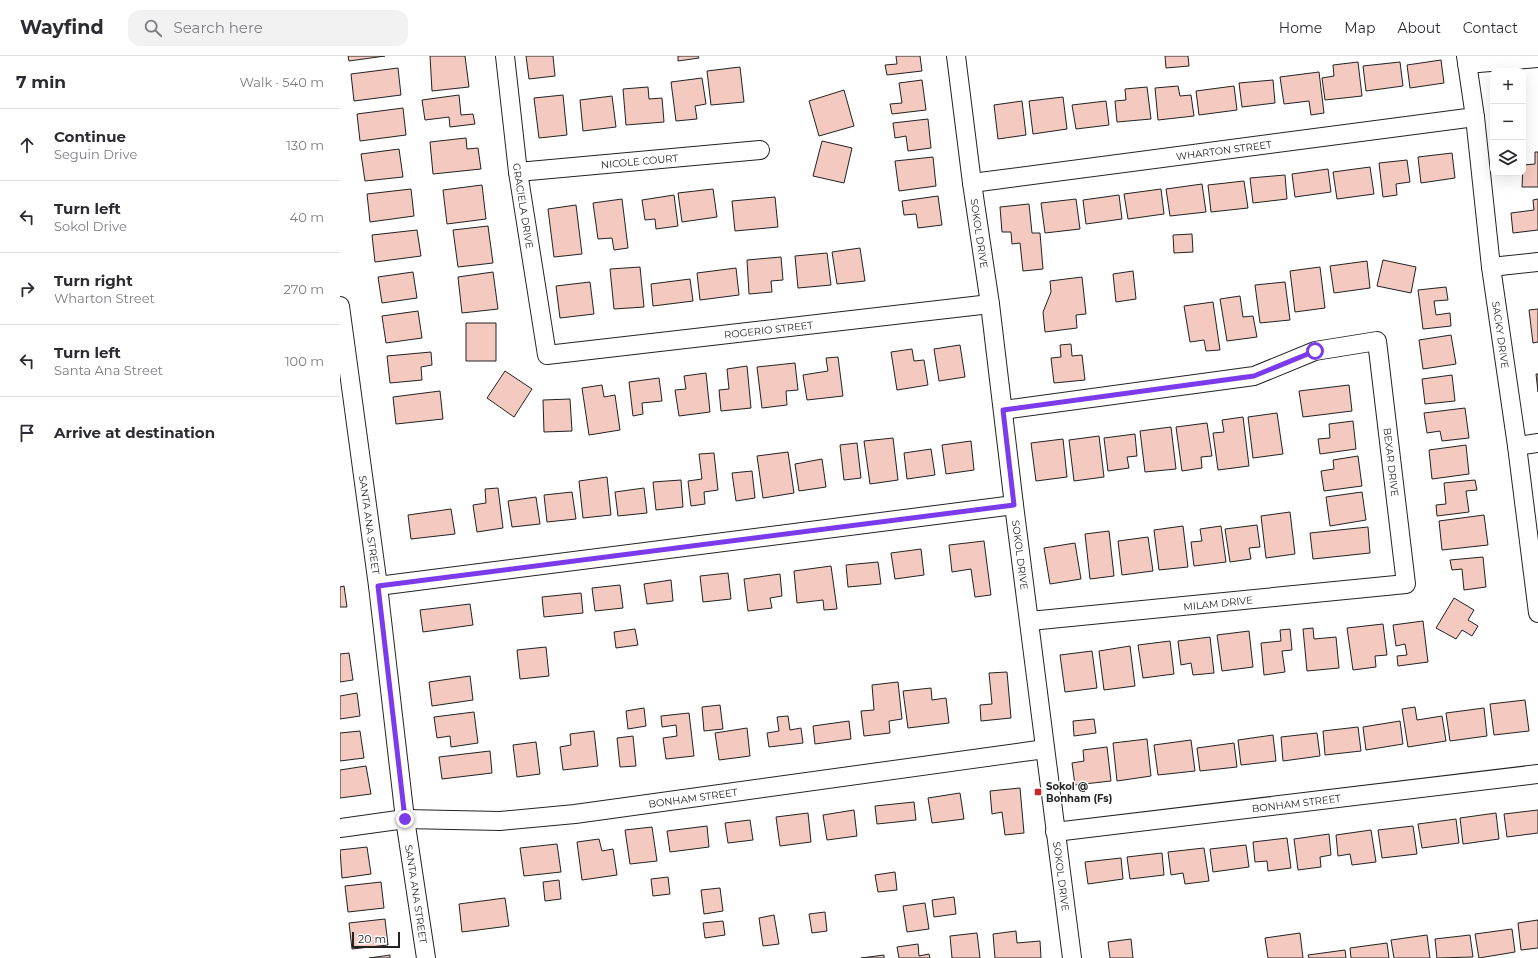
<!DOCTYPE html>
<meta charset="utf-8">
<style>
:root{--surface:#fff;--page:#f2f2f3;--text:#2b2b33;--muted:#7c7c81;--line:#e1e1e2}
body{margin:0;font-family:Montserrat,sans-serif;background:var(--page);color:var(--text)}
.controls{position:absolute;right:12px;top:12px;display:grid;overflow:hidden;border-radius:8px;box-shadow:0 4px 16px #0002}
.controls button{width:36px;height:36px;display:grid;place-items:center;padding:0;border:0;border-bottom:1px solid var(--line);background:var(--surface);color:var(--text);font:20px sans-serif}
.scale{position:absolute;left:12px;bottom:10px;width:48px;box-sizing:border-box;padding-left:4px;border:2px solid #222;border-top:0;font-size:11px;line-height:14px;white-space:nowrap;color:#222;-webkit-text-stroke:3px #fff;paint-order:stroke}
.stop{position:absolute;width:12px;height:12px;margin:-9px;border:3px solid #7c3aed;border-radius:50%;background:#fff}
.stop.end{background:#7c3aed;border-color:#fff;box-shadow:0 1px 4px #0008}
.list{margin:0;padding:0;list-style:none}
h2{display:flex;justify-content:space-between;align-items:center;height:52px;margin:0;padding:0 16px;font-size:17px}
h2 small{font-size:13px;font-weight:400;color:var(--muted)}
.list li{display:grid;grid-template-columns:26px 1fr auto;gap:12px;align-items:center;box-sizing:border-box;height:72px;padding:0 16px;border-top:1px solid var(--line)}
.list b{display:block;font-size:15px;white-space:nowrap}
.list p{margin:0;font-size:13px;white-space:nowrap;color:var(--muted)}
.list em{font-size:13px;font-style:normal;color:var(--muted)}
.icon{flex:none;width:22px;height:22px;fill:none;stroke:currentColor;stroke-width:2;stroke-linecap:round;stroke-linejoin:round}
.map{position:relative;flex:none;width:1198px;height:902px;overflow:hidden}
header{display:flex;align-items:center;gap:24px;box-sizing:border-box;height:56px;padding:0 20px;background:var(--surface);border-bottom:1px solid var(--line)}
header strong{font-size:19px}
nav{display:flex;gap:22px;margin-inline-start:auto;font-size:14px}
.search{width:280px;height:36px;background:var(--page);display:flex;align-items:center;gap:10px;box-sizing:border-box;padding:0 14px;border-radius:12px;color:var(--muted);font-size:15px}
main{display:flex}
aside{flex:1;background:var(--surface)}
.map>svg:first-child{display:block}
</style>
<header>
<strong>Wayfind</strong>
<div class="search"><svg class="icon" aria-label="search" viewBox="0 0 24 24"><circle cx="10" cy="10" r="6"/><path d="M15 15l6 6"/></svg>Search here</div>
<nav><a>Home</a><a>Map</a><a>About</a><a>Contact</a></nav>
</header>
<main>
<aside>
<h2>7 min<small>Walk · 540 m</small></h2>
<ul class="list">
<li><svg class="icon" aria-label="ahead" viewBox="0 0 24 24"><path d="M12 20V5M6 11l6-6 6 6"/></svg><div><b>Continue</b><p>Seguin Drive</p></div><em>130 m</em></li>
<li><svg class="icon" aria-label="left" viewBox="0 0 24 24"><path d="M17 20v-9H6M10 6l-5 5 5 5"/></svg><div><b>Turn left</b><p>Sokol Drive</p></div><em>40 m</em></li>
<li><svg class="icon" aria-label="right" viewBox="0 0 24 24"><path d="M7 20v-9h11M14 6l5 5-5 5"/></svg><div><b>Turn right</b><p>Wharton Street</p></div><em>270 m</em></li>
<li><svg class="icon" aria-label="left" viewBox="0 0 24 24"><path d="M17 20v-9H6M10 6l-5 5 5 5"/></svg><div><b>Turn left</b><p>Santa Ana Street</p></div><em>100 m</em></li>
<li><svg class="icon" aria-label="arrive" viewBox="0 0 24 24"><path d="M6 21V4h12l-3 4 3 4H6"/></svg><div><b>Arrive at destination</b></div></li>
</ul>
</aside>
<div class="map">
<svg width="1198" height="902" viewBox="0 0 1198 902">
<rect width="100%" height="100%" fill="#fff"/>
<path fill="#f3c9c0" stroke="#222" d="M 8,0 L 45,0 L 9,5 Z
M 90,0 L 125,0 L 129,31 L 92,35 Z
M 186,0 L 213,0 L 215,20 L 189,23 Z
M 338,0 L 358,0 L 359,2 L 338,5 Z
M 556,0 L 580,0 L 582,15 L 547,19 L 545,9 L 557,8 Z
M 825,0 L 848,0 L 849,10 L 826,12 Z
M 1101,4 L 1104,27 L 1070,32 L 1067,9 Z
M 1018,6 L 1022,40 L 985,44 L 982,22 L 994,20 L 993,9 Z
M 1060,6 L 1063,30 L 1026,35 L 1023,10 Z
M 400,11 L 404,46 L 371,49 L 367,15 Z
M 58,12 L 61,39 L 14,45 L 11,18 Z
M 979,16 L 984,57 L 971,59 L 969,45 L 944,48 L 940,21 Z
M 362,22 L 366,48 L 355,50 L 357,63 L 336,65 L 331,26 Z
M 582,24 L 586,54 L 552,58 L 550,48 L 562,47 L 559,27 Z
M 933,24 L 935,47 L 902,51 L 899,27 Z
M 838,30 L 840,40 L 851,39 L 854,60 L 818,64 L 815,32 Z
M 894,30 L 897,54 L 859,59 L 856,35 Z
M 308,31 L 309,43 L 322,42 L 324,66 L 286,69 L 283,33 Z
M 807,31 L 811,63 L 777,66 L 775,45 L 786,44 L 785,33 Z
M 504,34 L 514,70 L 479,80 L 469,45 Z
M 119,39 L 121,59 L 133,58 L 135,68 L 110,71 L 109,61 L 85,64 L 82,44 Z
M 223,39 L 227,79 L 199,82 L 194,42 Z
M 272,40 L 276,71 L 243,75 L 240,44 Z
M 723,41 L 727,73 L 693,78 L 689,45 Z
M 682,45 L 686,79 L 658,83 L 654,49 Z
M 766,45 L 769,69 L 736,73 L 732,49 Z
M 63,52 L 66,79 L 20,85 L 17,58 Z
M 588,63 L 591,92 L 568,95 L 566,80 L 555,82 L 553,67 Z
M 126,82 L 127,93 L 138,92 L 141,113 L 93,118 L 90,86 Z
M 482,85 L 512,92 L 504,127 L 473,120 Z
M 59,93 L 63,121 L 25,125 L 21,98 Z
M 1195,96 L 1198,96 L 1198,131 L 1182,131 L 1183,109 L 1195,108 Z
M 1112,97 L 1115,122 L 1081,127 L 1078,101 Z
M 593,101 L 596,130 L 559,135 L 555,105 Z
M 1067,104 L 1070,126 L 1056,128 L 1057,139 L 1043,141 L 1039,107 Z
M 1030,111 L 1034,138 L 997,143 L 993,116 Z
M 988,113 L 991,136 L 955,141 L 952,118 Z
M 945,119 L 947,143 L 913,147 L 910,122 Z
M 904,125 L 908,152 L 871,156 L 868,129 Z
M 862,128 L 866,156 L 830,160 L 826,133 Z
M 142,129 L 146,163 L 107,168 L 103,134 Z
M 71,133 L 74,160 L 30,166 L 27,138 Z
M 373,133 L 377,161 L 342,166 L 338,137 Z
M 821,133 L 824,158 L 788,163 L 784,138 Z
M 334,139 L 338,170 L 316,173 L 315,163 L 305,164 L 302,144 Z
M 779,139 L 782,163 L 746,168 L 743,144 Z
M 598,140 L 602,169 L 578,172 L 576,158 L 564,159 L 562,145 Z
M 435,141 L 438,171 L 395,175 L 392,145 Z
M 282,143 L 288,192 L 274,194 L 272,182 L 258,183 L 253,147 Z
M 736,143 L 740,173 L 705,177 L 701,147 Z
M 1198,143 L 1198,174 L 1173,177 L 1171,157 L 1194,154 L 1193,144 Z
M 689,148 L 692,177 L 700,177 L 703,213 L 683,215 L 680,187 L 672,188 L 671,176 L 662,176 L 660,151 Z
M 236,149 L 242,198 L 214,201 L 208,153 Z
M 148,170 L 153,207 L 118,211 L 113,174 Z
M 77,174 L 81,200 L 35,206 L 32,179 Z
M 852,178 L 853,196 L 834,197 L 833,179 Z
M 520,192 L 525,225 L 497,228 L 492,196 Z
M 487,197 L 491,229 L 458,232 L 455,200 Z
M 441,201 L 443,224 L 431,225 L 432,236 L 409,238 L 407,204 Z
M 1043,204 L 1076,211 L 1071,237 L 1037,230 Z
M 1027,205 L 1030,232 L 994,237 L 990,210 Z
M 300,211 L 304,251 L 274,253 L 270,213 Z
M 980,211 L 985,252 L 955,256 L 950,215 Z
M 396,212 L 399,239 L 360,244 L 357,217 Z
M 793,215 L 796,243 L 776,246 L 773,218 Z
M 73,216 L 77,242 L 42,247 L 38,221 Z
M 153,216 L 158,253 L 122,257 L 118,221 Z
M 742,221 L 746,258 L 736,259 L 737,272 L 705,276 L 703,256 L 711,236 L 710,225 Z
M 350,223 L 353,245 L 313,250 L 311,228 Z
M 250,226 L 254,258 L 220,262 L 216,230 Z
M 945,226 L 950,264 L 920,267 L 915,229 Z
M 1106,231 L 1108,244 L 1094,245 L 1096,259 L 1110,257 L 1111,270 L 1083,273 L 1078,234 Z
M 900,240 L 903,261 L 913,260 L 917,281 L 887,285 L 880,243 Z
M 873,246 L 880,294 L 866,295 L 864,284 L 850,286 L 844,250 Z
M 1198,253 L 1198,286 L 1193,287 L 1189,254 Z
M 78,255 L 82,282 L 46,287 L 42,260 Z
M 126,267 L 156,267 L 156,305 L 126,305 Z
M 1111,279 L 1116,308 L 1083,313 L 1079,284 Z
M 731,288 L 732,300 L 742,299 L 745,324 L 714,327 L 711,302 L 721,301 L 720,289 Z
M 620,289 L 625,321 L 599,325 L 594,293 Z
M 572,293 L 574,305 L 584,304 L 588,329 L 557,334 L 551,296 Z
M 91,296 L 92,309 L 81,311 L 82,324 L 50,327 L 47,300 Z
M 498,301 L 503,340 L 467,344 L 463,319 L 488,315 L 486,302 Z
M 455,307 L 458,334 L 446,335 L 447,349 L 422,352 L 417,311 Z
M 407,310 L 411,352 L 381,355 L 379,334 L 389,333 L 387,313 Z
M 165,315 L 192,333 L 174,361 L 147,342 Z
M 366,317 L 370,356 L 339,360 L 335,334 L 346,333 L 344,320 Z
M 1196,318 L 1198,318 L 1198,336 Z
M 1112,319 L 1115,345 L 1085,348 L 1082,323 Z
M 319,322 L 322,345 L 302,347 L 303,358 L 293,360 L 289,326 Z
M 262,329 L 264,341 L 275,339 L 280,374 L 249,379 L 242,332 Z
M 1009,329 L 1012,355 L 963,361 L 959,335 Z
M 100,335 L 103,363 L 56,368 L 53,341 Z
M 230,343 L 232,375 L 204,376 L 203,344 Z
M 1125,352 L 1129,382 L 1102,385 L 1100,375 L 1087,377 L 1084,357 Z
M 937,357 L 943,398 L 913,402 L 908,361 Z
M 903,361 L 909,410 L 878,414 L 873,377 L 884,376 L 882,364 Z
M 1013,365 L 1016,393 L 980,398 L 978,383 L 990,382 L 989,368 Z
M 867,367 L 872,400 L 861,401 L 862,412 L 842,415 L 836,371 Z
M 831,371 L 836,413 L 805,416 L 800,375 Z
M 795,378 L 797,400 L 787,401 L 789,412 L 768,415 L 764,382 Z
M 759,380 L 764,421 L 734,425 L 729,384 Z
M 553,382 L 558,424 L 530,428 L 524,385 Z
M 723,383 L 727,421 L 696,425 L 691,387 Z
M 631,385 L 634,414 L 606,418 L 602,389 Z
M 517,387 L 521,422 L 504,424 L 500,389 Z
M 1126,389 L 1129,418 L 1092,423 L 1089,394 Z
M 591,393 L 595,419 L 567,423 L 564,397 Z
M 448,396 L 454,437 L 423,442 L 417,400 Z
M 374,397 L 378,434 L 364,436 L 365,448 L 351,450 L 348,425 L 362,423 L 359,398 Z
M 1018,400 L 1022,430 L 984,435 L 981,415 L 994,413 L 993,404 Z
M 482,403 L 486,431 L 459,435 L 455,408 Z
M 412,415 L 415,442 L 396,445 L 392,417 Z
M 267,421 L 271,459 L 243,462 L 239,425 Z
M 341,424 L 343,451 L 316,454 L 313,426 Z
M 1135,424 L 1137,434 L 1126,435 L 1129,456 L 1097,460 L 1096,449 L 1106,448 L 1104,427 Z
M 158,432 L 163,472 L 137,476 L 133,449 L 146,447 L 145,433 Z
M 304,432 L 307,457 L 278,460 L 275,436 Z
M 232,436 L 236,463 L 207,466 L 204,439 Z
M 1022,436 L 1026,464 L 990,470 L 986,441 Z
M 196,441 L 200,468 L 172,471 L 168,445 Z
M 111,453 L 115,478 L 71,483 L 68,459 Z
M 950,456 L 955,498 L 926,502 L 921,460 Z
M 1144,459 L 1148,489 L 1102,494 L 1099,465 Z
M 917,469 L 920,491 L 909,492 L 911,503 L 890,506 L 885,473 Z
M 843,470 L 848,511 L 819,514 L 814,474 Z
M 881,470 L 886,506 L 854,510 L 851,486 L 862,485 L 860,473 Z
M 1028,471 L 1030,497 L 973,503 L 970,477 Z
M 769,475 L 774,520 L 750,523 L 745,478 Z
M 808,481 L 813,515 L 782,519 L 778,485 Z
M 644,485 L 651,539 L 635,541 L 631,513 L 612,516 L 609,489 Z
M 735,487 L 741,523 L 710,528 L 704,492 Z
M 581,493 L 584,519 L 555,523 L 551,497 Z
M 1143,501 L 1146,531 L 1124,534 L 1122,513 L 1112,514 L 1110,504 Z
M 538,506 L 541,528 L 508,531 L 506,509 Z
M 491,510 L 497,553 L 484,554 L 483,544 L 457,547 L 454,515 Z
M 388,517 L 391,543 L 363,546 L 360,520 Z
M 440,518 L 442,540 L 430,542 L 432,552 L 408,555 L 404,523 Z
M 331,524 L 333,545 L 307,548 L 304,528 Z
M 280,529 L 283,552 L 255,555 L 252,532 Z
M 4,530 L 7,551 L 0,551 L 0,531 Z
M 241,537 L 243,557 L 204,561 L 202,541 Z
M 1114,542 L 1134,554 L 1128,564 L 1138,570 L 1132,580 L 1122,574 L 1116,583 L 1096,572 Z
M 130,548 L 133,569 L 83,576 L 80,554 Z
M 1083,565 L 1088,606 L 1058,610 L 1057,600 L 1067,599 L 1065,588 L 1056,590 L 1053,569 Z
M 1043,568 L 1047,599 L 1035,600 L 1036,611 L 1013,614 L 1007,572 Z
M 973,572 L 974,583 L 996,581 L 999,612 L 967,615 L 963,573 Z
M 295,573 L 298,589 L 276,592 L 274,576 Z
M 950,573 L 952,594 L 942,595 L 945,616 L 924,619 L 921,587 L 941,585 L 940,574 Z
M 909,575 L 913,611 L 882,615 L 877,579 Z
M 870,581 L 874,617 L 853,619 L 851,607 L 841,609 L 838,585 Z
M 830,585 L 834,618 L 803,622 L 798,589 Z
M 790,590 L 795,630 L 764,634 L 759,595 Z
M 206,591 L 209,620 L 180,623 L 177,594 Z
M 752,595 L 757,632 L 725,636 L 720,599 Z
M 9,597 L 13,624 L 0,626 L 0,598 Z
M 667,616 L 671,662 L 641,665 L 640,649 L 652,648 L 649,617 Z
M 130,620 L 133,644 L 92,650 L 89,626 Z
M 558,626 L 562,663 L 549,665 L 550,677 L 524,680 L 521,655 L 534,654 L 532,629 Z
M 591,632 L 592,644 L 606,642 L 609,667 L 568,672 L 563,635 Z
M 17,637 L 20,660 L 0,663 L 0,640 Z
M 1185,644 L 1189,675 L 1154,679 L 1150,648 Z
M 380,649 L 383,673 L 364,675 L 362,651 Z
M 1075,651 L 1077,664 L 1102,660 L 1106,685 L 1068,691 L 1062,653 Z
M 304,652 L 306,670 L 288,673 L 286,655 Z
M 1144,652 L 1147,680 L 1110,685 L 1106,657 Z
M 134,656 L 138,687 L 111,691 L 110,680 L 97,682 L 94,661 Z
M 349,657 L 354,700 L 326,703 L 323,682 L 337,680 L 336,669 L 322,671 L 321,660 Z
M 448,660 L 450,674 L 461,672 L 463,687 L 429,691 L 427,677 L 439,675 L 437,661 Z
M 754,663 L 756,677 L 734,680 L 733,665 Z
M 509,665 L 511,683 L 475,688 L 473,670 Z
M 1060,665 L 1063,688 L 1026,694 L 1023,671 Z
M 1018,671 L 1021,695 L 985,699 L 983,675 Z
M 407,672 L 410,700 L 379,704 L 375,677 Z
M 20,675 L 24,702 L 0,705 L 0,677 Z
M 254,675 L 258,710 L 223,714 L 220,691 L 231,689 L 230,678 Z
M 977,677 L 980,700 L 943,705 L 941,681 Z
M 933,679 L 936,705 L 901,709 L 898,684 Z
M 293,680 L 296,710 L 280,711 L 277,682 Z
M 807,683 L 811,720 L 777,725 L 773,687 Z
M 851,684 L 855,715 L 818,719 L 814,689 Z
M 196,686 L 200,718 L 177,721 L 173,689 Z
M 894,687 L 897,711 L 860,715 L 857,692 Z
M 767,691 L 771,725 L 735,729 L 732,707 L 744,705 L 743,694 Z
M 150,695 L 152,717 L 102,723 L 99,701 Z
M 26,710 L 31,738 L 0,742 L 0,714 Z
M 680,732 L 684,777 L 665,779 L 662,756 L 652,758 L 650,735 Z
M 620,737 L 624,763 L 592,767 L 588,742 Z
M 574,746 L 576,764 L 537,768 L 535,750 Z
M 514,754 L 517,780 L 487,784 L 483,759 Z
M 1198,754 L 1198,777 L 1167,781 L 1164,758 Z
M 468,757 L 471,786 L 440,790 L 436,761 Z
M 1156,757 L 1159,783 L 1123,788 L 1120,762 Z
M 1116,763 L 1119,787 L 1082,792 L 1078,768 Z
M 410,764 L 413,784 L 388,787 L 385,767 Z
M 367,770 L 369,791 L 330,796 L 327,775 Z
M 1073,770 L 1077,798 L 1042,802 L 1038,774 Z
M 312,771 L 317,805 L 290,808 L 285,774 Z
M 1031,774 L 1036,806 L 1012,809 L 1010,798 L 998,800 L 996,779 Z
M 989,778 L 991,799 L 980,801 L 981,811 L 958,814 L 954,783 Z
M 947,782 L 951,812 L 928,815 L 927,805 L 915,806 L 913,786 Z
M 259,783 L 262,795 L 273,793 L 277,819 L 242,824 L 237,786 Z
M 217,788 L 221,816 L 184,820 L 180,792 Z
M 906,789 L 909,811 L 873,816 L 870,793 Z
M 27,791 L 31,818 L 2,822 L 0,794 Z
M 864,792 L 869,825 L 845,828 L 843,817 L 831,819 L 828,796 Z
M 822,797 L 824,819 L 790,823 L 787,801 Z
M 781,802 L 783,823 L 748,828 L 745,806 Z
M 555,816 L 557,834 L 538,836 L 535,819 Z
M 328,821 L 330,838 L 313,840 L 311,823 Z
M 219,824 L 221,843 L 205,845 L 203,826 Z
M 41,826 L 44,852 L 8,856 L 5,830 Z
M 380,832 L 383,855 L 364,858 L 361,834 Z
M 614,841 L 616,858 L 594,861 L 592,844 Z
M 165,842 L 169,870 L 122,876 L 119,848 Z
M 585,847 L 589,873 L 567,876 L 563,850 Z
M 485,856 L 487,875 L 472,877 L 469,858 Z
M 434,859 L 439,888 L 423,890 L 419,862 Z
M 45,863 L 48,889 L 12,893 L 9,867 Z
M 1198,864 L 1198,892 L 1181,894 L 1178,867 Z
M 383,865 L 385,879 L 365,882 L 363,867 Z
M 1172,873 L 1175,896 L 1139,902 L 1135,878 Z
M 676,875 L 677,887 L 700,885 L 701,902 L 655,902 L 653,878 Z
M 637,877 L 640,902 L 612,902 L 610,880 Z
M 960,877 L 963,902 L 928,902 L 925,882 Z
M 1087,879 L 1090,902 L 1054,902 L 1051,884 Z
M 1130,879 L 1133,901 L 1097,902 L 1095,883 Z
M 791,883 L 793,902 L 770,902 L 768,886 Z
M 1047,887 L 1049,902 L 1011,902 L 1010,892 Z
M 578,888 L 579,900 L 589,898 L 590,902 L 559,902 L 557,891 Z
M 1005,894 L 1006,902 L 969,902 L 968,899 Z
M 50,899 L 50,902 L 29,902 Z
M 544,899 L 544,902 L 521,902 Z"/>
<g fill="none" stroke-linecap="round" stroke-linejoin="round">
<g stroke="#222" stroke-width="20">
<g id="minor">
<path id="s1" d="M 165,0 L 178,116 L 207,299 L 650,248"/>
<path id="s2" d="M 616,0 L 632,127 L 650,248 L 674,449 L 732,902"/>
<path id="s3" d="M 1126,0 L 1135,61 L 1151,211 L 1177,390 L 1198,557"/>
<path d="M 1127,8 L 1198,2"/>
<path id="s4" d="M 178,116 L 420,94"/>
<path id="s5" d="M 632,127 L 1135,61"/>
<path d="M 1151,211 L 1198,206"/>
<path id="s6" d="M 0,250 L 38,530 L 65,763 L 86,902"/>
<path id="s7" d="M 663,354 L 914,320 L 975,295 L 1037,285 L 1066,528 L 690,565"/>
<path d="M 1177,390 L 1198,387"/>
<path d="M 38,530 L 674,449"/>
<path id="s8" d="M 0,772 L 65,763 L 160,765 L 235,758 L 705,693"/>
<path id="s9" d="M 715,776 L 1198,718"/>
</g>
</g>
<use href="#minor" stroke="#fff" stroke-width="18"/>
</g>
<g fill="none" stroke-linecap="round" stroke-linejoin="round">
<path stroke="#7c3aed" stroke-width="5" d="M 65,763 L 38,530 L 674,449 L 663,354 L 914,320 L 975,295"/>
</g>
<rect fill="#c62828" stroke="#fff" stroke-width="1.5" x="694" y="732" width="8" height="8" rx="2"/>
<g text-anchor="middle" stroke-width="3" stroke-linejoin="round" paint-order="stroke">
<g font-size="10" fill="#222" stroke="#fff">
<text dy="4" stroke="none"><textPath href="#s5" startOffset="254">WHARTON STREET</textPath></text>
<text dy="4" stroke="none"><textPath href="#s4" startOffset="122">NICOLE COURT</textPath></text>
<text dy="4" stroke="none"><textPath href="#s1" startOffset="151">GRACIELA DRIVE</textPath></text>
<text dy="4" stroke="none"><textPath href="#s2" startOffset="179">SOKOL DRIVE</textPath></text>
<text dy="4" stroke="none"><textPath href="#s1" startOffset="525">ROGERIO STREET</textPath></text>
<text dy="4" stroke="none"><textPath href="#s3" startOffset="281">SACKY DRIVE</textPath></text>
<text dy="4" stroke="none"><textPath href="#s7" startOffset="504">BEXAR DRIVE</textPath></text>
<text dy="4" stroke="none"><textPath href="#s6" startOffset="221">SANTA ANA STREET</textPath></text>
<text dy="4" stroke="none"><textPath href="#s2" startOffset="503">SOKOL DRIVE</textPath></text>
<text transform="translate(878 547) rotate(-6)" y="4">MILAM DRIVE</text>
<text dy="4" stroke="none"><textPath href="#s8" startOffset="355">BONHAM STREET</textPath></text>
<text dy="4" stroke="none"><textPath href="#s9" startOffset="243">BONHAM STREET</textPath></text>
<text dy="4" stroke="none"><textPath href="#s2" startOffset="827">SOKOL DRIVE</textPath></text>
<text dy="4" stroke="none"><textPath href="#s6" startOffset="593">SANTA ANA STREET</textPath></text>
</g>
<g font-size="10" font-weight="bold" fill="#222" stroke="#fff" text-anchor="start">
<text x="706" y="734">Sokol @<tspan x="706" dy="12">Bonham (Fs)</tspan></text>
</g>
</g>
</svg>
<div class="controls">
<button>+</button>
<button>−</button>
<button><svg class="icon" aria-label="layers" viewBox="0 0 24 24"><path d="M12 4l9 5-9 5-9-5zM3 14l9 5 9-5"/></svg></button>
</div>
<div class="scale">20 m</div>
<div class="stop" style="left:975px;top:295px"></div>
<div class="stop end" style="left:65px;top:763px"></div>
</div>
</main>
